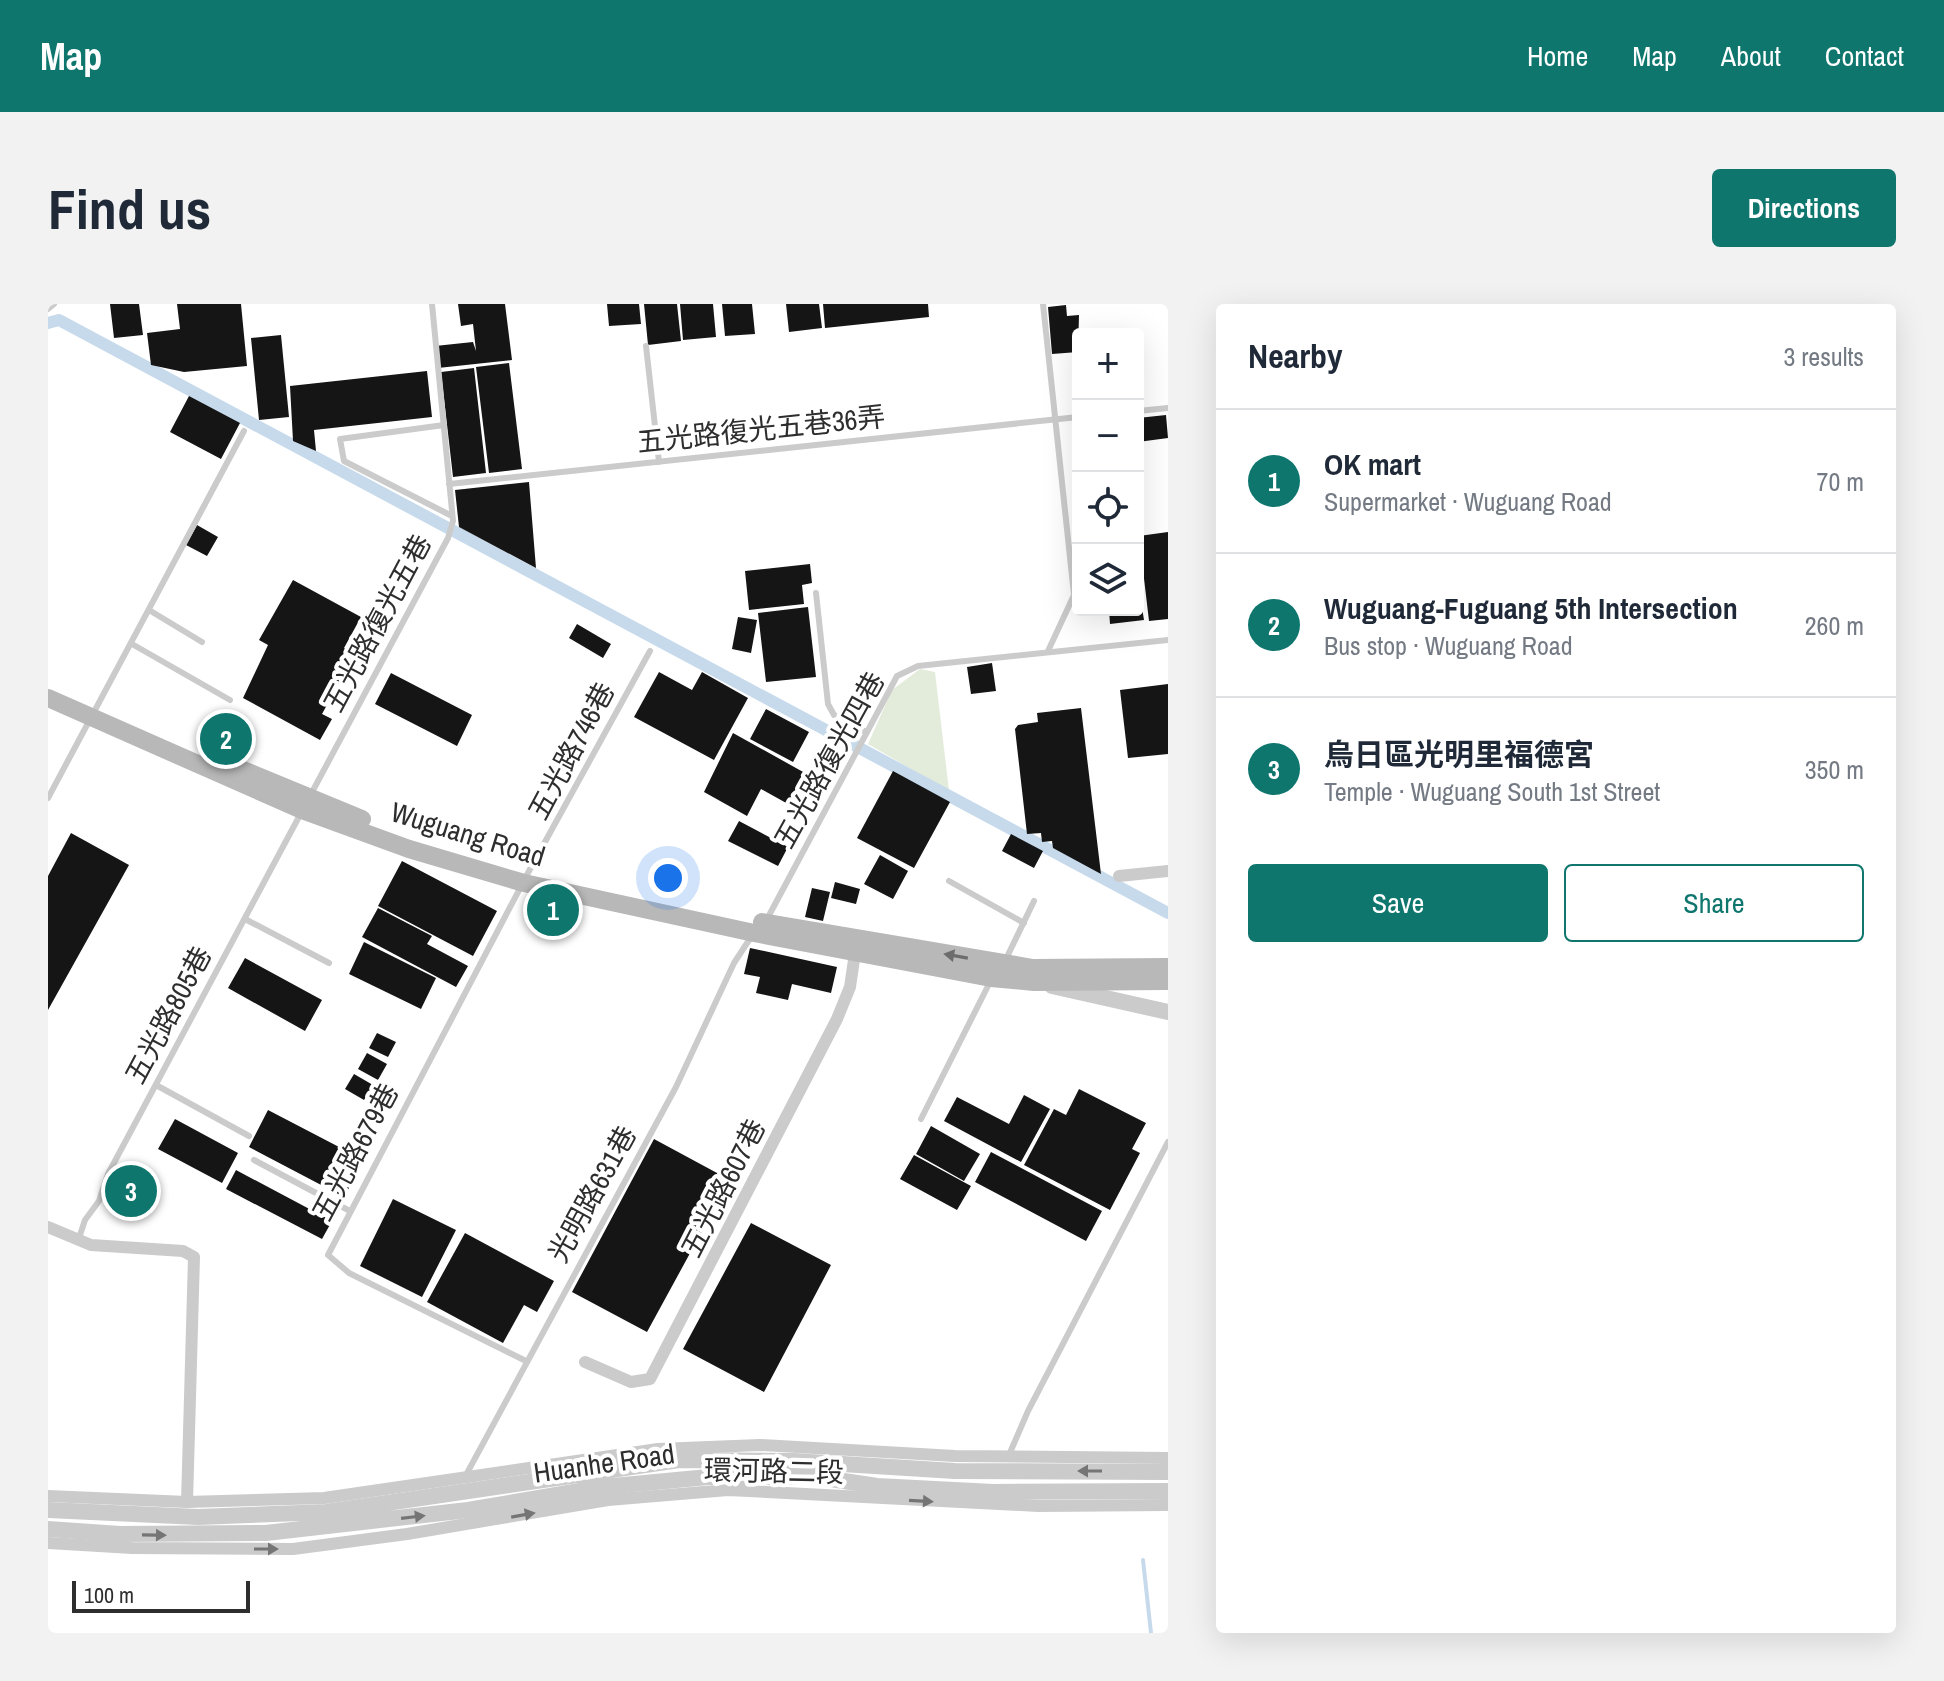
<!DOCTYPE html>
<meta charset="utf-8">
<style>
:root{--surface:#fff;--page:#f2f2f3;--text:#1f2937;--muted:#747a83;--line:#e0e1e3;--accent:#0f766e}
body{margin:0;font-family:"Archivo Narrow","Noto Sans TC",sans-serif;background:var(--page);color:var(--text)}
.controls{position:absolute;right:24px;top:24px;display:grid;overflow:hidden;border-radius:8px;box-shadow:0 8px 32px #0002}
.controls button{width:72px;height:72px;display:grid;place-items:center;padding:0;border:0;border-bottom:2px solid var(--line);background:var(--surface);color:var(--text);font:40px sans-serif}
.scale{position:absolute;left:24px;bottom:20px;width:178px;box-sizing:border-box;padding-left:8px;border:4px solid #2e2e2e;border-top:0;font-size:22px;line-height:28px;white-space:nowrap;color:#2e2e2e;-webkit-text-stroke:6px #fff;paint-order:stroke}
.you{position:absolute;left:620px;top:574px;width:28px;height:28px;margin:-20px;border:6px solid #fff;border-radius:50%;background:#1a73e8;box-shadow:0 0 0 12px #1a73e833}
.badge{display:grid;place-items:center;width:52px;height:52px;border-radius:50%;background:var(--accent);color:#fff;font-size:26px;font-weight:700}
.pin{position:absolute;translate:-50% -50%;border:4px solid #fff;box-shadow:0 2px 8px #0006}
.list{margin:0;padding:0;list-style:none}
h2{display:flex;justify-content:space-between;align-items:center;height:104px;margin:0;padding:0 32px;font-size:34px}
h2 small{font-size:26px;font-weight:400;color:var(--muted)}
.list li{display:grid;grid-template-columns:52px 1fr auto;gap:24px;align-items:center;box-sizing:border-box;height:144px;padding:0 32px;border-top:2px solid var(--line)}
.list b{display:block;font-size:30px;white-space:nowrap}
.list p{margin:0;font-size:26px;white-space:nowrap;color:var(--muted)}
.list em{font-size:26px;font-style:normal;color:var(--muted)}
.actions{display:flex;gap:16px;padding:24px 32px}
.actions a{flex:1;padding:18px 0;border:2px solid var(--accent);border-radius:8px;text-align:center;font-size:28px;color:var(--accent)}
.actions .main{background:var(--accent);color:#fff}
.icon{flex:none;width:44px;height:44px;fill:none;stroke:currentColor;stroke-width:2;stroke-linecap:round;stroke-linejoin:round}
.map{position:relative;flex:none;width:1120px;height:1329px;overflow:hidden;border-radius:8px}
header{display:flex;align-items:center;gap:48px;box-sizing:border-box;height:112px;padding:0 40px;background:var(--accent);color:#fff}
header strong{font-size:38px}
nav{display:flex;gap:44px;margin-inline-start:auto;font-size:28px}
.intro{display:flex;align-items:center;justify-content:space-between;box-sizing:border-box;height:192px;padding:0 48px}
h1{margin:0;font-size:56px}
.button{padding:20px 36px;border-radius:8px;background:var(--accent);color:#fff;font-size:28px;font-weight:700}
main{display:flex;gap:48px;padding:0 48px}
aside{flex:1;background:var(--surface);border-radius:8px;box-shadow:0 8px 32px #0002}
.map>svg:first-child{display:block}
</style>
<header>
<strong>Map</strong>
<nav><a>Home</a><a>Map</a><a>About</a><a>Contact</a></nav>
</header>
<div class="intro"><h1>Find us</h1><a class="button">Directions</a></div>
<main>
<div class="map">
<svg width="1120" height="1329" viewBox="0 0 1120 1329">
<rect width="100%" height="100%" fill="#fff"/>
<path fill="#e3ecdb" d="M 872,365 L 887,368 L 901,487 L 820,440 L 844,386 Z"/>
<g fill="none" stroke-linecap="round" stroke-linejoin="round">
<path stroke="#c7daec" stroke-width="4" d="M 1095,1256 L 1103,1329"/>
<path stroke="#c7daec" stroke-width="12" d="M 0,19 L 11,16 L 1120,609"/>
</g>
<path fill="#151515" d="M 62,0 L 91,0 L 95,31 L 66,34 Z
M 129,0 L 193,0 L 199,62 L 136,68 L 103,61 L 99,29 L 132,25 Z
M 410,0 L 457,0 L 464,56 L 390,64 L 387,42 L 425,38 L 428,47 L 425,20 L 413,22 Z
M 559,0 L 591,0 L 593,20 L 561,22 Z
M 596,0 L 629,0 L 633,37 L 600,41 Z
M 632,0 L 665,0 L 668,33 L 635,36 Z
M 674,0 L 704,0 L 707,30 L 677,32 Z
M 738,0 L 771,0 L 774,24 L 741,28 Z
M 775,0 L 880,0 L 881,13 L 777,24 Z
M 1018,1 L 1019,12 L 1031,11 L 1030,48 L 1004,50 L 1000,3 Z
M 233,31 L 241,113 L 211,116 L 203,34 Z
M 461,59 L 474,165 L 441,169 L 428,63 Z
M 426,64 L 438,169 L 405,173 L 393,68 Z
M 379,67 L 384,113 L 266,126 L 268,147 L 245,137 L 242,82 Z
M 141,92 L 192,119 L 173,155 L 122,128 Z
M 1118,111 L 1120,134 L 1090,138 L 1090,114 Z
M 481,178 L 488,264 L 411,223 L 407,186 Z
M 149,221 L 170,233 L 159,252 L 138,241 Z
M 1120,228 L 1120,315 L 1101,317 L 1091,232 Z
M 762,260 L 764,279 L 754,281 L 756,300 L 701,306 L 697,267 Z
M 245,276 L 313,313 L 296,344 L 307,350 L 274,410 L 284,415 L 272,436 L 195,394 L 220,341 L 211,336 Z
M 1090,279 L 1096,316 L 1062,320 L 1061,306 L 1090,306 Z
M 760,303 L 768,373 L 718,378 L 710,309 Z
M 690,313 L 709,316 L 703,349 L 684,345 Z
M 529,320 L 563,340 L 555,354 L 521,334 Z
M 944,359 L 948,387 L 923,390 L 919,363 Z
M 611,368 L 644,386 L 654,368 L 700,394 L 666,456 L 586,413 Z
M 343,369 L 424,411 L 409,442 L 327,400 Z
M 1120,380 L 1120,450 L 1080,454 L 1072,386 Z
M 1033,404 L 1053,570 L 1005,544 L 1004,537 L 994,538 L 993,529 L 979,530 L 967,425 L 970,421 L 990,418 L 989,409 Z
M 718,405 L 761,428 L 745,458 L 702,435 Z
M 685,429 L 757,469 L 740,500 L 713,485 L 699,512 L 656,488 Z
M 845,467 L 902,498 L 866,564 L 809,534 Z
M 691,517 L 740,543 L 730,562 L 680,537 Z
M 23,529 L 81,561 L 0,706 L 0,572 Z
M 963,530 L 995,547 L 986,564 L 954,547 Z
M 832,551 L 860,567 L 845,595 L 816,580 Z
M 354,557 L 449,607 L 425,652 L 330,602 Z
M 787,578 L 812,585 L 808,600 L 783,594 Z
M 764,584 L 782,588 L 775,617 L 757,613 Z
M 330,604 L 384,632 L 379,640 L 420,662 L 408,683 L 314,633 Z
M 316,638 L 388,674 L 373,705 L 301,670 Z
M 702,644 L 789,663 L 783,689 L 744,680 L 740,696 L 708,689 L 712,673 L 696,670 Z
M 197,654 L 274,696 L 257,727 L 180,684 Z
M 329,729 L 348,738 L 340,753 L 321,744 Z
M 319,749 L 339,760 L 330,776 L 310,765 Z
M 306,770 L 325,781 L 316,796 L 297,785 Z
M 1031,785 L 1098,819 L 1084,845 L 1092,849 L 1062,906 L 976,861 L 1006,805 L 1018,811 Z
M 976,791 L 1002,805 L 973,858 L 896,817 L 909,793 L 961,820 Z
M 220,806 L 316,856 L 296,893 L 201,843 Z
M 127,815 L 190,849 L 174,879 L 110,845 Z
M 883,822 L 932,850 L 916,877 L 868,850 Z
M 606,835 L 682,876 L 599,1028 L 524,988 Z
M 943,848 L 1054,907 L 1038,937 L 927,878 Z
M 866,851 L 923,882 L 909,906 L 852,875 Z
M 188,866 L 284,917 L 274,935 L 178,885 Z
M 68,874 L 97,874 L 100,900 L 67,900 Z
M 345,895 L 408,926 L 374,993 L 312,962 Z
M 703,919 L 783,961 L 716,1088 L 635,1045 Z
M 417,929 L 506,977 L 489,1008 L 476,1001 L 455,1039 L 379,998 Z"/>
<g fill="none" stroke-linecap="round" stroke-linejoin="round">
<path stroke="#cbcbcb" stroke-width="6" d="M 995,0 L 1026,291 L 1000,347
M 0,5 L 6,0
M 598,42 L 611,158
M 1090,107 L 1120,104
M 396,121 L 292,135 L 296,157 L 404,212
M 401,180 L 1030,113
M 768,289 L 780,400 L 786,411 L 818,428
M 101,306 L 154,338
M 84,340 L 182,396
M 262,492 L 400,234 L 405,217 L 384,0
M 0,494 L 196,127
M 901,577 L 976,619
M 197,615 L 281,659
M 718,617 L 849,372 L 870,362 L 1120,336
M 957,657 L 986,597
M 108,781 L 201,832
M 873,815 L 943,676
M 206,856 L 300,906
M 30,937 L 37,916 L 51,897 L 60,870 L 253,509
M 478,1057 L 301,969 L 280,951 L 481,567 L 602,347
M 961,1151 L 980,1107 L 1120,838
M 418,1171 L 628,783 L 686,659 L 705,630"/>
<path stroke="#cbcbcb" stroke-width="12" d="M 1071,572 L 1120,567
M 0,923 L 43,941 L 135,947 L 146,953 L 139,1198
M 537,1058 L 583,1078 L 602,1075 L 789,715 L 802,683 L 807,649
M 0,1192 L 139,1198 L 276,1194 L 610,1145 L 712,1141 L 907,1152 L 1120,1154
M 0,1239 L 84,1244 L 245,1245 L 359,1230 L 560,1196 L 680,1186 L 990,1202 L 1120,1201"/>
<path stroke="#cbcbcb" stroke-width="16" d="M 1004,682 L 1120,708
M 0,1206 L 150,1213 L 278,1208 L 631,1156 L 746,1157 L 907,1167 L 1120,1168
M 0,1225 L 72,1230 L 218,1229 L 420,1206 L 555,1183 L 660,1173 L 769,1173 L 829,1182 L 945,1188 L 1120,1187"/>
<path stroke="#b8b8b8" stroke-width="18" d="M 0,394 L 254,506 L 361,545 L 476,579 L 706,629 L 943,674 L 986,678 L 1120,677
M 171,456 L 314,515
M 714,618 L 985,664 L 1120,663"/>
</g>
<defs><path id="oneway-solid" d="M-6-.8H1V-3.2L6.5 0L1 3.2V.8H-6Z" transform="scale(2)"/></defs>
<use fill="#6c6c6c" href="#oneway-solid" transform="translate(908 652) rotate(-170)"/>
<g fill="#757575">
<use href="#oneway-solid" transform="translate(1042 1167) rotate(-180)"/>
<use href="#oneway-solid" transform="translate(873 1197) rotate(3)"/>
<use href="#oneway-solid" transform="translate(475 1211) rotate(-10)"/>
<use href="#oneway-solid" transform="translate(365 1213) rotate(-7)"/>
<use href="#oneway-solid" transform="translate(106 1231) rotate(1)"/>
<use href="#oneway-solid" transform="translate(218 1245)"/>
</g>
<g text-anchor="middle" stroke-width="8" stroke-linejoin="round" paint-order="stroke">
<g font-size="28" fill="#2e2e2e" stroke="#fff">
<text transform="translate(713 125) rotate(-6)" y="10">五光路復光五巷36弄</text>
<text transform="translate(329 319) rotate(-62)" y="10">五光路復光五巷</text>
<text transform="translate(523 447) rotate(-62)" y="10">五光路746巷</text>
<text transform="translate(781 456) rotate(-61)" y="10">五光路復光四巷</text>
<text transform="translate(420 530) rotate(17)" y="10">Wuguang Road</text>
<text transform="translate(120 711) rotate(-62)" y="10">五光路805巷</text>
<text transform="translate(307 848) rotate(-62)" y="10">五光路679巷</text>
<text transform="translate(675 884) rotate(-63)" y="10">五光路607巷</text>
<text transform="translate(544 890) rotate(-61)" y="10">光明路631巷</text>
<text transform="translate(556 1159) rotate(-8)" y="10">Huanhe Road</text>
<text transform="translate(726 1167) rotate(1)" y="10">環河路二段</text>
</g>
</g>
</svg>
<div class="controls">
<button>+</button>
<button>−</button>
<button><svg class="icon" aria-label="locate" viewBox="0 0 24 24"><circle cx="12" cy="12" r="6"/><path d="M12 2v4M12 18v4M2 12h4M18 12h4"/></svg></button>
<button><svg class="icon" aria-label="layers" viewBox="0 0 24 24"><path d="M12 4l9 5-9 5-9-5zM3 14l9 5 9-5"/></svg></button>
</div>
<div class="scale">100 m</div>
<div class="you"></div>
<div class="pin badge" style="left:505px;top:606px">1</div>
<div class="pin badge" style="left:178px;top:435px">2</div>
<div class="pin badge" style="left:83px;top:887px">3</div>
</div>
<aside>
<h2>Nearby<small>3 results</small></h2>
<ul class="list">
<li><span class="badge">1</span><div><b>OK mart</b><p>Supermarket · Wuguang Road</p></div><em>70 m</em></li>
<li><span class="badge">2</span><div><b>Wuguang-Fuguang 5th Intersection</b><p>Bus stop · Wuguang Road</p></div><em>260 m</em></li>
<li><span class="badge">3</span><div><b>烏日區光明里福德宮</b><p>Temple · Wuguang South 1st Street</p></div><em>350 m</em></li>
</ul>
<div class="actions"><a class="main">Save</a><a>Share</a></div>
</aside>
</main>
